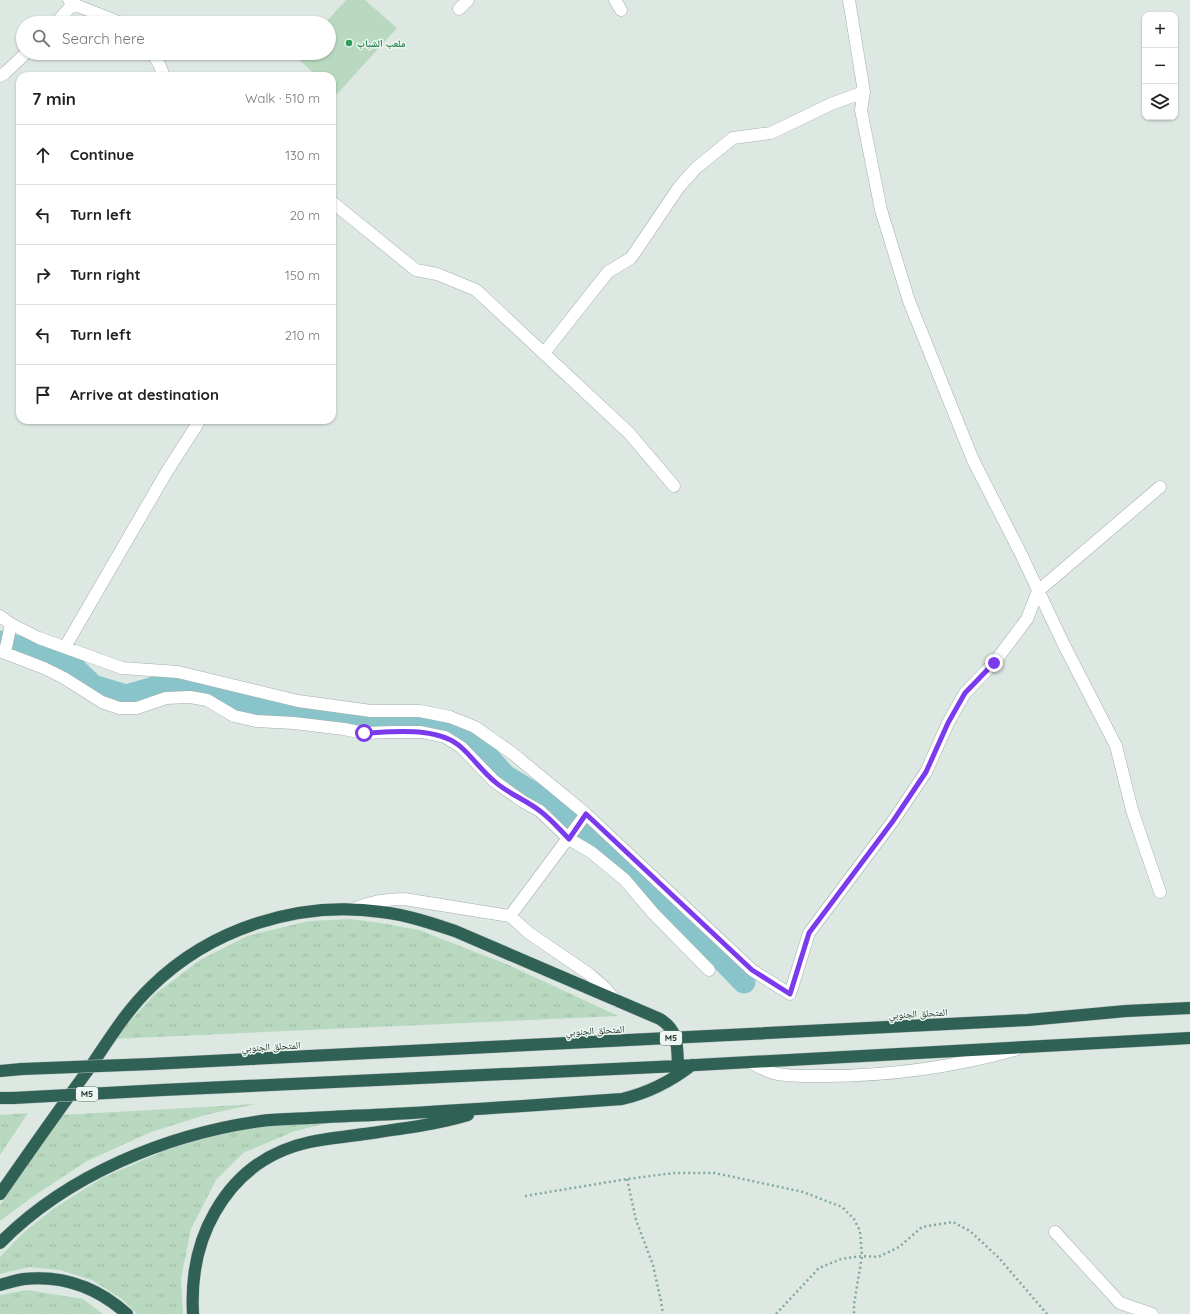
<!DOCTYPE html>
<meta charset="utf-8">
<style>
:root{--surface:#fff;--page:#f6f6f6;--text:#222;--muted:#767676;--line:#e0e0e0}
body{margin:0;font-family:Quicksand,"Noto Naskh Arabic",sans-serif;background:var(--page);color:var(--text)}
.controls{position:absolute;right:12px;top:12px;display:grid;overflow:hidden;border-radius:8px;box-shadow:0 1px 3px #0004}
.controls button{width:36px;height:36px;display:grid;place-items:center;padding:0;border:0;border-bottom:1px solid var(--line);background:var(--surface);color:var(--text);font:20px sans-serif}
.stop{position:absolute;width:12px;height:12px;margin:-9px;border:3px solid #7c3aed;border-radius:50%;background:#fff}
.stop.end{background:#7c3aed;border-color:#fff;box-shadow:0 1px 4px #0008}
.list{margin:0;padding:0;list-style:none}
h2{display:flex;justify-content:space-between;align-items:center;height:52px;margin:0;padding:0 16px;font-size:17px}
h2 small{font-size:13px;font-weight:400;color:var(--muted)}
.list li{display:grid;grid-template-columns:26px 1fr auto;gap:12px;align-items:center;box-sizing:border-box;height:60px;padding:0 16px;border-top:1px solid var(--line)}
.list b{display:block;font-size:15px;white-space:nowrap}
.list em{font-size:13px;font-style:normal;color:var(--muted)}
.icon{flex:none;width:22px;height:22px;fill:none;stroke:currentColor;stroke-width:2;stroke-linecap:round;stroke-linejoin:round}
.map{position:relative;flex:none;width:1190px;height:1314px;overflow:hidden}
.search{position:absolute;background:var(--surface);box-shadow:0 1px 3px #0004;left:16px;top:16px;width:320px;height:44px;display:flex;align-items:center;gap:10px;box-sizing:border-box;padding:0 14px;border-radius:22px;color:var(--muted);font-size:15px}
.panel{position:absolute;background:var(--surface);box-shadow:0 1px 3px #0004;left:16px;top:72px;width:320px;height:352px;border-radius:12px}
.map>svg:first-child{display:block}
</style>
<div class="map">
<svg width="1190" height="1314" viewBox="0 0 1190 1314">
<defs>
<pattern id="grass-tufts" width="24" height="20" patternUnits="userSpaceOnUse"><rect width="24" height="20" fill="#b8d9bf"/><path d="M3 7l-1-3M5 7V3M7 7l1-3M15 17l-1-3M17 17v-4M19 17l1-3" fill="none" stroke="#9ebba4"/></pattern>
</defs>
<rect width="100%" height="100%" fill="#dee8e3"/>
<path fill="url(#grass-tufts)" d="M 350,919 L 381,923 L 419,930 L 511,966 L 618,1016 L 114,1039 L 155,994 L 200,960 L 247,936 L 309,921 Z
M 256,1104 L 205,1115 L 151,1132 L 87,1161 L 35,1195 L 0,1221 L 0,1205 L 61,1115 Z
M 28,1113 L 0,1155 L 0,1115 Z
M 344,1119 L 295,1131 L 243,1153 L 216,1180 L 191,1229 L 181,1279 L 183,1314 L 137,1314 L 122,1299 L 92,1280 L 60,1270 L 29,1267 L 0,1274 L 0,1257 L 22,1234 L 53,1209 L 102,1178 L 166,1150 L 219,1132 L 275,1123 Z
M 27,1290 L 83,1299 L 103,1314 L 0,1314 L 0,1295 Z"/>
<path fill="#b8d9bf" d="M 346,0 L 365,0 L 397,28 L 337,94 L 332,89 L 332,76 L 317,76 L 294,55 L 296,53 L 329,53 L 329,23 L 325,23 Z"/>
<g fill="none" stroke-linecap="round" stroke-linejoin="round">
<path stroke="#89c4cb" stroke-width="23" d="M 0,642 L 67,661 L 93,686 L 126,696 L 161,686 L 193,684 L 219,691 L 250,708 L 301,712 L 344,722 L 376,724 L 414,722 L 454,729 L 484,753 L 505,776 L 543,799 L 639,874 L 663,904 L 696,936 L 714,951 L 744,982"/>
<g stroke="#a2afaa" stroke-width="13">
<path id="minor" d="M 69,0 L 73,4 L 121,23
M 615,0 L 621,10
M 849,0 L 864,92 L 861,110 L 881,210 L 909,301 L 973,460 L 1021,554 L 1064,645 L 1116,746 L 1132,810 L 1160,892
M 459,9 L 468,0
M 56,23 L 73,4
M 152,53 L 159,64 L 164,76
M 0,76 L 5,73 L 26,53
M 332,202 L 416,270 L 437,274 L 476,290 L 629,433 L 674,486
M 544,353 L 608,272 L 631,258 L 679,187 L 696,168 L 733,138 L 771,133 L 831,104 L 864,92
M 0,616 L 11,624 L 39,638 L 122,668 L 178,672 L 298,701 L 371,711 L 420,711 L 450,717 L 475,727 L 512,753 L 586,814 L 752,970 L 790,994 L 809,933 L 893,821 L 926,772 L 948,723 L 965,693 L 994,663 L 1027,619 L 1038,591 L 1160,487
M 65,647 L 166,473 L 200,420
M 0,651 L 44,668 L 64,678 L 102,702 L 119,708 L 137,708 L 166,698 L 190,697 L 207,700 L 234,716 L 256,721 L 294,723 L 344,729 L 364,733 L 393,732 L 421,732 L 445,737 L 461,747 L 494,781 L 522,801 L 540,811 L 569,839 L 591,852 L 625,880 L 653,913 L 709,970
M 5,652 L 11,624
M 353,909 C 370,902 386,899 404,899 L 510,916 L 529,933 L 589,974 L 604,987 L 616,1001
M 510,916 L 586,814
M 751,1062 C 758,1067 765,1070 773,1073 C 789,1077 808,1076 825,1076 C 889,1076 953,1067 1015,1050
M 1055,1232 L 1120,1303 L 1152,1314"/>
</g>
<g stroke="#bcc3c1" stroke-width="13">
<path id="highway" d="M 151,1064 L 1028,1020 L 1126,1011 L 1190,1008
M 0,1071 L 22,1069
M 162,1090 L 678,1066 L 1190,1038
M 0,1098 L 13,1098
M 0,1194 C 30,1151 60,1108 91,1066 C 110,1038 127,1010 151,987 C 211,928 300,900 382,912 C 407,915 431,923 455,931 L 660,1019 C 679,1031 677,1045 678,1066
M 0,1243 C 67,1175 167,1134 261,1121 C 277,1119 294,1119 310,1118 C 344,1116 378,1115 412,1113 C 482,1109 552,1104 622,1099 C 648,1093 670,1082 692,1065
M 0,1285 C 8,1283 16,1280 24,1279 C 63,1275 98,1288 127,1314
M 193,1314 C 191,1278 197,1243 215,1212 C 236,1175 268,1151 310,1142 C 327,1138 346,1137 364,1134 C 399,1129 434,1125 468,1115"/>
</g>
<path stroke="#80aa9b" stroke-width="2.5" stroke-dasharray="2 3" stroke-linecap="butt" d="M 627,1179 L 636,1220 L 653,1265 L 661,1301 L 663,1314
M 525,1196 L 627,1179 L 674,1173 L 715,1173 L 803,1192 L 842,1207 L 854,1219 L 860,1231 L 862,1256 L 854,1304 L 854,1314
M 776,1314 L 819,1268 L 841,1259 L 862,1256 L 878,1257 L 899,1247 L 922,1227 L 953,1222 L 970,1231 L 999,1258 L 1047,1314"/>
<use href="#minor" stroke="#fff" stroke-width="12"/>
<use href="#highway" stroke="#2f6154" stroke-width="12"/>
<g stroke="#bcc3c1" stroke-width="13" stroke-linecap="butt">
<path id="highway-bridge" d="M 22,1069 L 151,1064
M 13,1098 L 162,1090"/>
</g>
<use href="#highway-bridge" stroke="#2f6154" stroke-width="12"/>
</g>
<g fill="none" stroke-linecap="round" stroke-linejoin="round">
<path stroke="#7c3aed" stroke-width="5" d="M 364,733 C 394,732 439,726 462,748 C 473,758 482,771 494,781 C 507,793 526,800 540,811 C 551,819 560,830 569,839 L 586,814 L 752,970 L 790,994 L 809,933 L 893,821 L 926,772 L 948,723 L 965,693 L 994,663"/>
</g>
<circle fill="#2e9e5b" stroke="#eef6f1" stroke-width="1.5" cx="349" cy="43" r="4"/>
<g text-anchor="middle" stroke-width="3" stroke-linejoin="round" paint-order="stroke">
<g fill="#eef6f1" stroke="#5e706a" stroke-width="1">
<rect x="660" y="1031" width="22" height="14" rx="3"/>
<rect x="76" y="1087" width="22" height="14" rx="3"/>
</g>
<g font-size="9" font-weight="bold" fill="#213730">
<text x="671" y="1041">M5</text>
<text x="87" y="1097">M5</text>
</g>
<g font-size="10" font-weight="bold" fill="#27864d" stroke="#eef6f1" text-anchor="start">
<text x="357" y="47">ملعب الشباب</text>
</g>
<g font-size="10" fill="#213730" stroke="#eef6f1">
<text transform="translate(918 1013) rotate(-3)" y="4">المتحلق الجنوبي</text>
<text transform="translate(595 1030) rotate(-3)" y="4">المتحلق الجنوبي</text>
<text transform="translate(271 1046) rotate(-3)" y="4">المتحلق الجنوبي</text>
</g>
</g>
</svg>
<div class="controls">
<button>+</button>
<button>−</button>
<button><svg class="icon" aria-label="layers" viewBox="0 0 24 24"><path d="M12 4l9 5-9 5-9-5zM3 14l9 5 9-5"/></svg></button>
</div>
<div class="stop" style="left:364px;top:733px"></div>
<div class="stop end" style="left:994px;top:663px"></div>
<div class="search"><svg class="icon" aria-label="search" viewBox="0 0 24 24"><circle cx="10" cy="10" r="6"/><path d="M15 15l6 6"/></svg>Search here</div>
<section class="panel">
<h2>7 min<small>Walk · 510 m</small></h2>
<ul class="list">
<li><svg class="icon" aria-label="ahead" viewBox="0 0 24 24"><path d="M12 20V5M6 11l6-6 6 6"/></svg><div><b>Continue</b></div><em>130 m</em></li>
<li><svg class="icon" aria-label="left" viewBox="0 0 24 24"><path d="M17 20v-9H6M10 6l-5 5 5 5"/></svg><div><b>Turn left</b></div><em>20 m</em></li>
<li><svg class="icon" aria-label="right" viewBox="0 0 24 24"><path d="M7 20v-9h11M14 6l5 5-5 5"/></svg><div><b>Turn right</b></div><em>150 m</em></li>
<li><svg class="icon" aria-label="left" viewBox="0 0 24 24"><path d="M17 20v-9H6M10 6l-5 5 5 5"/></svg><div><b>Turn left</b></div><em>210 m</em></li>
<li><svg class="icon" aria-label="arrive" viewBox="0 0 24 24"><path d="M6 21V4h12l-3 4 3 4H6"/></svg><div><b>Arrive at destination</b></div></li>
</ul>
</section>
</div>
